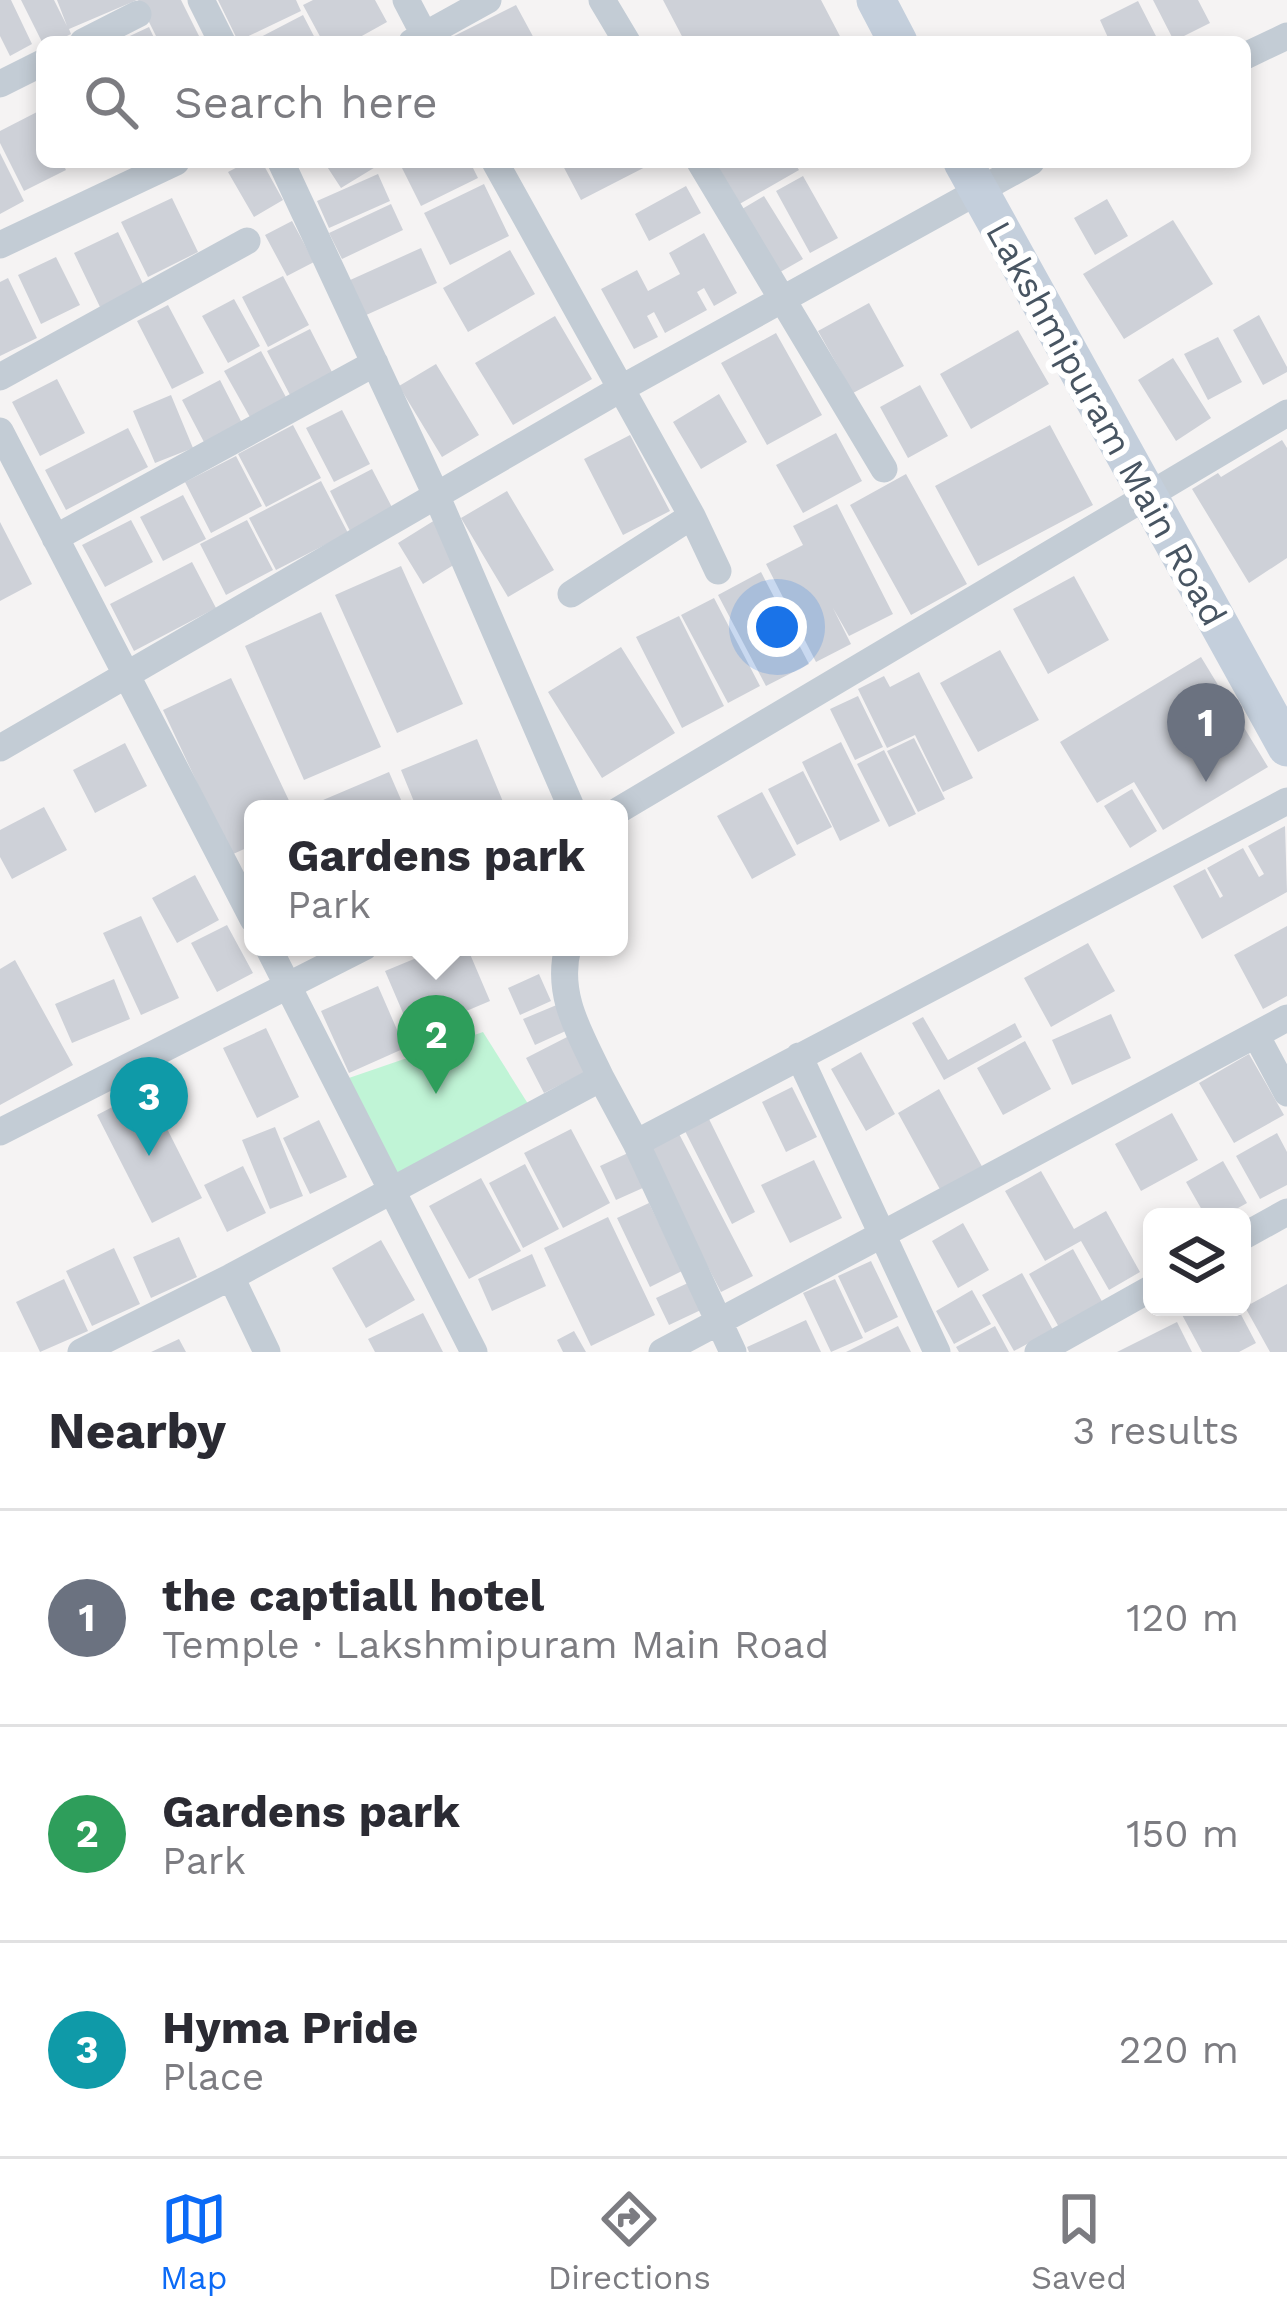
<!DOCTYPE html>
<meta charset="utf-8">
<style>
:root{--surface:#fff;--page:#f2f2f3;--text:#2b2b33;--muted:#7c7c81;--line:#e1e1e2;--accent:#0b6af6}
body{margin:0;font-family:"Work Sans",sans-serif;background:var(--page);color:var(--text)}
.controls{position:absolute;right:36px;bottom:36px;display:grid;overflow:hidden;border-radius:18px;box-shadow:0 6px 18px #0003}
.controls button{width:108px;height:108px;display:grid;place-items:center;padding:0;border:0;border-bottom:3px solid var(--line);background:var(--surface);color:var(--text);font:60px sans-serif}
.you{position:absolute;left:777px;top:627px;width:42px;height:42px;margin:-30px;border:9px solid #fff;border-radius:50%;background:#1a73e8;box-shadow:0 0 0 18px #1a73e833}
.badge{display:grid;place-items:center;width:78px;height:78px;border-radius:50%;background:var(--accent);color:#fff;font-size:39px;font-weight:700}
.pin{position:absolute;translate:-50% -99px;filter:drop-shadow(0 3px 6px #0008)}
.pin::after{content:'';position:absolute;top:63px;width:42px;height:36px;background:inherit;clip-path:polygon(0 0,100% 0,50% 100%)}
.popup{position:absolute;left:244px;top:800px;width:384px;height:156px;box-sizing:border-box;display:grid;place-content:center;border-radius:18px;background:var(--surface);filter:drop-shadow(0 3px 9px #0005);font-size:39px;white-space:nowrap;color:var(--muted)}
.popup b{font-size:45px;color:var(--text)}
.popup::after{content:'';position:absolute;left:50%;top:100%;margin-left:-24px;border:24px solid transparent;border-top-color:var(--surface)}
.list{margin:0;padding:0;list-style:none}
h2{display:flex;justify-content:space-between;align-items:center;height:156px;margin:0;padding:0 48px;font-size:51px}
h2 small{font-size:39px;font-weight:400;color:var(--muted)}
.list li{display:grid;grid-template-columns:78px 1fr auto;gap:36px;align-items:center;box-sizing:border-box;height:216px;padding:0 48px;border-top:3px solid var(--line)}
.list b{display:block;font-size:45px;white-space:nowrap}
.list p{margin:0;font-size:39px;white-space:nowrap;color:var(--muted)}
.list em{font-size:39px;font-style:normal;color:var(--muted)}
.icon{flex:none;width:66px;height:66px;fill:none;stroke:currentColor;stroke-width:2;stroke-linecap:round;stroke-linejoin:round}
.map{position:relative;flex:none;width:1287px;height:1352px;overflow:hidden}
.search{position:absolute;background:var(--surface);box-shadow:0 6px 18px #0003;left:36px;right:36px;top:36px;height:132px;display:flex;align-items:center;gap:30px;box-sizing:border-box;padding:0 42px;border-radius:18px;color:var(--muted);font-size:45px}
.sheet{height:804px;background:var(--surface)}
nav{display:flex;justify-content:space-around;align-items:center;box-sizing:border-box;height:168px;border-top:3px solid var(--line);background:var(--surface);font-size:33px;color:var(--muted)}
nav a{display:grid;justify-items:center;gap:6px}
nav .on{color:var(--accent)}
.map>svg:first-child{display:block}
</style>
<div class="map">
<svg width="1287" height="1352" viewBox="0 0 1287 1352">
<rect width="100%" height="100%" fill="#f5f3f3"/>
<path fill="#c0f4d6" d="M 483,1032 L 530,1107 L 395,1181 L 343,1080 Z"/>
<path fill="#ced1d8" d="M 0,0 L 11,0 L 32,44 L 10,56 L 0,36 Z
M 21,0 L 54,0 L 67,26 L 57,0 L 137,0 L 69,29 L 71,34 L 55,42 L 42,42 Z
M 138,0 L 181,0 L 202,42 L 159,42 Z
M 218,0 L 296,0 L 301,11 L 238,41 Z
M 313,0 L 375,0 L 387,22 L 351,42 L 323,42 L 303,5 Z
M 663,0 L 821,0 L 843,42 L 685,42 Z
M 1153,0 L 1198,0 L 1210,23 L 1174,41 Z
M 1138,1 L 1159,42 L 1110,42 L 1100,20 Z
M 516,5 L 536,42 L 442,42 Z
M 303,15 L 317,42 L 251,42 Z
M 149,27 L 156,42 L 117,42 Z
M 37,112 L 42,123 L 42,162 L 62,162 L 66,170 L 24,191 L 0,143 L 0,131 Z
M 0,153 L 24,201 L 0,214 Z
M 247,162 L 262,162 L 283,200 L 254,217 L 228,172 Z
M 324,162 L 374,162 L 377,166 L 341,188 Z
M 409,162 L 470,162 L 478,178 L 421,206 L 401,166 Z
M 561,162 L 655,162 L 581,200 Z
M 712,162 L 794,162 L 799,170 L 736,206 Z
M 378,174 L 390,201 L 329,228 L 317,201 Z
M 803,176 L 838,238 L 810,253 L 776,191 Z
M 484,184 L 509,236 L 450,265 L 424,213 Z
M 686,186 L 701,213 L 649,241 L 635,214 Z
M 764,196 L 803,259 L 775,275 L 737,212 Z
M 172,198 L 198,252 L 148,277 L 121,222 Z
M 1107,199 L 1128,236 L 1095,255 L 1074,218 Z
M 391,204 L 403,230 L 342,259 L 329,233 Z
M 1173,220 L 1213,284 L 1124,339 L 1083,274 Z
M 292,221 L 314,262 L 287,276 L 265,235 Z
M 118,232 L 144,286 L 100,307 L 74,253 Z
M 704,233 L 737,293 L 714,306 L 704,288 L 697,292 L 707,310 L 665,333 L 654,312 L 647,316 L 658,337 L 634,349 L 601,289 L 637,270 L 648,291 L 680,274 L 669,253 Z
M 421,248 L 437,283 L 364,316 L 348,281 Z
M 510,250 L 535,294 L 468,332 L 443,288 Z
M 56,257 L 80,305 L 41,324 L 18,275 Z
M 283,276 L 309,325 L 268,347 L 242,297 Z
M 8,278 L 37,338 L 0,356 L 0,282 Z
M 234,299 L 260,346 L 228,363 L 202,316 Z
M 869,303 L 904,366 L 853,393 L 818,331 Z
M 168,305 L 204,373 L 172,389 L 137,321 Z
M 1259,315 L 1287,367 L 1287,372 L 1263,385 L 1233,330 Z
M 555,316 L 592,379 L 513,425 L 475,363 Z
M 310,329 L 333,374 L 290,395 L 267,351 Z
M 1018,330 L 1049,384 L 971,429 L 940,374 Z
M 776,333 L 822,415 L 767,445 L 721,363 Z
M 1218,337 L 1242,382 L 1208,400 L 1184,354 Z
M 261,351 L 287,399 L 251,419 L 224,371 Z
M 1173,358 L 1211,418 L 1176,441 L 1138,380 Z
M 436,364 L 479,435 L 442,457 L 399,386 Z
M 57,379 L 85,433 L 40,456 L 12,402 Z
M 220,380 L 243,425 L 205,444 L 182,400 Z
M 920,385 L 948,436 L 908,458 L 880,407 Z
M 719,394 L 747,442 L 701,469 L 673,422 Z
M 171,395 L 193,448 L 155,463 L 133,411 Z
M 342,410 L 370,464 L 334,482 L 306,428 Z
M 293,425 L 321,478 L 266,507 L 238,454 Z
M 1050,425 L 1093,505 L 978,566 L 935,486 Z
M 128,428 L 148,467 L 66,510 L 45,470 Z
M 836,433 L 862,481 L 803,513 L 776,465 Z
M 630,435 L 670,511 L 623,535 L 584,459 Z
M 1282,440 L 1287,448 L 1287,558 L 1249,583 L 1192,489 L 1218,473 L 1221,477 Z
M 236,456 L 262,506 L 211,533 L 185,482 Z
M 372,469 L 395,513 L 352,535 L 330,491 Z
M 906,474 L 967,584 L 911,615 L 850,505 Z
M 321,481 L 348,533 L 276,570 L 249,518 Z
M 507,491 L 554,570 L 508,597 L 461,518 Z
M 183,495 L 206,539 L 163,561 L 140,517 Z
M 837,504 L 893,614 L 849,636 L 833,608 L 851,644 L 816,662 L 766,564 L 803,545 L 793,526 Z
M 131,520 L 153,562 L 105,587 L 82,545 Z
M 247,520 L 273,570 L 226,595 L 200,544 Z
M 435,520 L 460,561 L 423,584 L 398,543 Z
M 0,522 L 32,584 L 0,601 Z
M 192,562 L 216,608 L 134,651 L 110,604 Z
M 401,566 L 463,704 L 397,733 L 335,595 Z
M 761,572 L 809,664 L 766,686 L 718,595 Z
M 1074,576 L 1109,640 L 1048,674 L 1013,609 Z
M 714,598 L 760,686 L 728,703 L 681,615 Z
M 321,612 L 381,747 L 304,780 L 245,646 Z
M 679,616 L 724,706 L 682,728 L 636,637 Z
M 621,647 L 675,733 L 602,778 L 548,692 Z
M 1000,650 L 1039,720 L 978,752 L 940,683 Z
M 1201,657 L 1268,767 L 1163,830 L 1134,782 L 1097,803 L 1060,742 Z
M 919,672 L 973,778 L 943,792 L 915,735 L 887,748 L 858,689 L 884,676 L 890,687 Z
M 231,678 L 293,809 L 253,809 L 253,845 L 231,855 L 163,710 Z
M 858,696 L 883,747 L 855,760 L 830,709 Z
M 914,738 L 945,799 L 918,812 L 887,751 Z
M 477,739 L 506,809 L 417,809 L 401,770 Z
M 841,742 L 880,821 L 840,841 L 802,762 Z
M 125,743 L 147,786 L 95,813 L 73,770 Z
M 884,750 L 916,814 L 889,827 L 857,764 Z
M 803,771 L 832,827 L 797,845 L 768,789 Z
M 389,772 L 405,809 L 318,809 L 316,803 Z
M 1132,789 L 1157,831 L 1130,848 L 1104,806 Z
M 762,792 L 796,855 L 752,879 L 717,816 Z
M 44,807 L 67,850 L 12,879 L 0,857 L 0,830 Z
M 1285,826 L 1287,892 L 1202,939 L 1173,886 L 1205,869 L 1220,898 L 1223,896 L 1207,868 L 1243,848 L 1259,877 L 1264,874 L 1248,846 Z
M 195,875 L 219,920 L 177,943 L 152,898 Z
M 141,916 L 179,998 L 141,1015 L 103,933 Z
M 227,925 L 253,973 L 217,992 L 191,943 Z
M 1287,926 L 1287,996 L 1263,1009 L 1234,955 Z
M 1088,943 L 1115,991 L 1051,1027 L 1024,978 Z
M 443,947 L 467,947 L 490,1001 L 412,1034 L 385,971 Z
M 15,960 L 73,1065 L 0,1105 L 0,969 Z
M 539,974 L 551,1001 L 520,1015 L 508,988 Z
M 114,979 L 130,1019 L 72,1043 L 55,1004 Z
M 378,986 L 405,1048 L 349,1073 L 321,1011 Z
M 559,1004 L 570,1029 L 535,1045 L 523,1019 Z
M 1111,1014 L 1131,1058 L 1072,1085 L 1052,1040 Z
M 923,1017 L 948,1060 L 1015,1023 L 1022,1037 L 944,1080 L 912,1023 Z
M 266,1028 L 299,1097 L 257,1118 L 223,1048 Z
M 571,1035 L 590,1070 L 544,1093 L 526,1058 Z
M 1025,1041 L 1051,1089 L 1003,1115 L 977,1068 Z
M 861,1052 L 895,1114 L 866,1131 L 831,1069 Z
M 1249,1054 L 1284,1115 L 1234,1143 L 1199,1083 Z
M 792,1087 L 817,1137 L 786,1152 L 762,1102 Z
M 147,1089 L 202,1198 L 152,1223 L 97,1115 Z
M 939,1089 L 984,1170 L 942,1193 L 898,1113 Z
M 1172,1113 L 1198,1160 L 1141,1191 L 1115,1144 Z
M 709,1119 L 755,1212 L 732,1224 L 685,1131 Z
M 319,1120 L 347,1177 L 310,1194 L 283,1138 Z
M 275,1127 L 303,1196 L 270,1209 L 242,1140 Z
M 571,1129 L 610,1203 L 563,1228 L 524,1153 Z
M 677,1130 L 753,1276 L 721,1292 L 645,1146 Z
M 1277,1133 L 1287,1152 L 1287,1185 L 1260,1199 L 1236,1156 Z
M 628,1153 L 645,1187 L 616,1200 L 600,1166 Z
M 814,1160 L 842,1218 L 790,1243 L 761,1185 Z
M 1223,1161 L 1247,1203 L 1222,1217 L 1206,1217 L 1186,1182 Z
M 525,1164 L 559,1229 L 523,1248 L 489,1183 Z
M 243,1166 L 266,1213 L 227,1232 L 204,1185 Z
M 1041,1171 L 1074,1229 L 1106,1211 L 1140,1272 L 1109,1290 L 1081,1241 L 1045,1261 L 1005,1191 Z
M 481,1178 L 521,1251 L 469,1279 L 429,1206 Z
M 649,1203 L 682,1271 L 650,1287 L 617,1218 Z
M 608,1217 L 655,1315 L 591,1346 L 544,1248 Z
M 963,1223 L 989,1270 L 958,1288 L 932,1241 Z
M 179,1237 L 197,1277 L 151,1298 L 133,1257 Z
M 381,1240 L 415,1300 L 366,1328 L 332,1268 Z
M 114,1248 L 140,1304 L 92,1326 L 66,1271 Z
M 1073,1249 L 1104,1305 L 1060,1329 L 1029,1274 Z
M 532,1254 L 546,1286 L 492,1311 L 478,1279 Z
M 871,1261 L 898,1317 L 865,1333 L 838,1276 Z
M 1022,1273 L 1053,1330 L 1014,1351 L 982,1295 Z
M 64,1279 L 88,1331 L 40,1352 L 16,1302 Z
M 835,1279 L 863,1338 L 831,1352 L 803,1293 Z
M 690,1282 L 703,1309 L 669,1325 L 656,1298 Z
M 1287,1284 L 1287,1352 L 1270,1352 L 1245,1307 Z
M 972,1290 L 991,1324 L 954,1344 L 936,1311 Z
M 1186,1307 L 1237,1307 L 1256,1343 L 1239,1352 L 1202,1352 L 1180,1311 Z
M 423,1313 L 443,1352 L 375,1352 L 368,1339 Z
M 806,1320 L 821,1352 L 749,1352 L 747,1347 Z
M 1177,1322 L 1192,1352 L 1117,1352 Z
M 898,1326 L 911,1352 L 846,1352 Z
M 995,1326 L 1009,1352 L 959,1352 L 956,1347 Z
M 574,1331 L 586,1352 L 563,1352 L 557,1340 Z
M 179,1339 L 186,1352 L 151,1352 Z"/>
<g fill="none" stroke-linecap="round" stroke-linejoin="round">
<path stroke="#c3ccd5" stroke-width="27" d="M 201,0 L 222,42
M 406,0 L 428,42
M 602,0 L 627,42
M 83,42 L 138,14
M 412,42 L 488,0
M 1245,56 L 1287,36
M 0,84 L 42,63
M 281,162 L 437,497 L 572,809
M 495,162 L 692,516 L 718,571
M 700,162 L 884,469
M 0,245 L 176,162
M 0,377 L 247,241
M 0,431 L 253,919
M 55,538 L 375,363
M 571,594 L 692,516
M 0,748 L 622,388 L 1031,162
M 619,810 L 1287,413
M 268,947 L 474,1352
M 568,947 C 555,996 581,1035 601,1078
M 1256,1035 L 1287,1093
M 799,1056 L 937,1352
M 0,1132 L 364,947
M 636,1143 L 1287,801
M 1242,1237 L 1287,1212
M 231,1277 L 267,1352
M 81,1352 L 231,1277 L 601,1078 L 636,1143 L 733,1352
M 662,1352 L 1287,1018
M 1038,1352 L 1152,1288"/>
<path stroke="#c4cfdc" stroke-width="39" d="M 876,0 L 898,42
M 963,162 L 1287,747"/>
</g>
<g text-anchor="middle" stroke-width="12" stroke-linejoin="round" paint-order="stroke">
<g font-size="36" fill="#485562" stroke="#fff">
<text transform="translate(1107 423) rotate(61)" y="13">Lakshmipuram Main Road</text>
</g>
</g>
</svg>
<div class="controls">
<button><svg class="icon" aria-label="layers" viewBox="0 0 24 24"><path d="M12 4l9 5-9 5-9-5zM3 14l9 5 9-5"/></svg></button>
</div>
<div class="you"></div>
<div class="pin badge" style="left:1206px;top:782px;background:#6b7280">1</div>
<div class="pin badge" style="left:436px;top:1094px;background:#2e9e5b">2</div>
<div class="popup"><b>Gardens park</b>Park</div>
<div class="pin badge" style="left:149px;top:1156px;background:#0f9aa8">3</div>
<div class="search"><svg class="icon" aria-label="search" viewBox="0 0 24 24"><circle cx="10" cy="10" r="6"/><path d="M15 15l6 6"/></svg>Search here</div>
</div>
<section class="sheet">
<h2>Nearby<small>3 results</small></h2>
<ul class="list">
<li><span class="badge" style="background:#6b7280">1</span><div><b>the captiall hotel</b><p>Temple · Lakshmipuram Main Road</p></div><em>120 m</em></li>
<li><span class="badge" style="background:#2e9e5b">2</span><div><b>Gardens park</b><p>Park</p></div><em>150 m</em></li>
<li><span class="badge" style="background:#0f9aa8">3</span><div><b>Hyma Pride</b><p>Place</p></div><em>220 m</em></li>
</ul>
</section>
<nav>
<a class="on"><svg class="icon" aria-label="map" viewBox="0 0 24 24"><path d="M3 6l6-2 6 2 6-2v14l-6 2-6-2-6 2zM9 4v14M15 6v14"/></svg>Map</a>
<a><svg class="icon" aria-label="directions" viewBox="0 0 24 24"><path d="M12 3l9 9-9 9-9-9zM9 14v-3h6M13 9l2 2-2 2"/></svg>Directions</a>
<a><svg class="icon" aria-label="saved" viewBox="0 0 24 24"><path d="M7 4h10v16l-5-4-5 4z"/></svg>Saved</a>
</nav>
